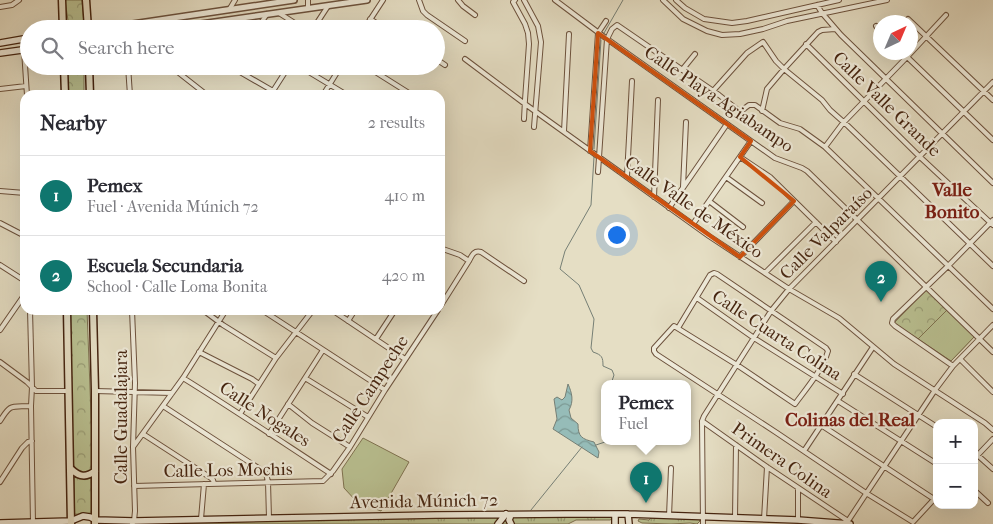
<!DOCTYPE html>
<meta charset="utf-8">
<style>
:root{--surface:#fff;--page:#f7f7f7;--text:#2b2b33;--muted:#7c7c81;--line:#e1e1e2;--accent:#0f766e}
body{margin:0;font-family:"IM FELL French Canon",serif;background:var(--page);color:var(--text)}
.controls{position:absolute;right:15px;bottom:15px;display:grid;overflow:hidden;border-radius:10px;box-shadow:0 5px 20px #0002}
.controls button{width:45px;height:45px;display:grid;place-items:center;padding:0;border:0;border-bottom:1px solid var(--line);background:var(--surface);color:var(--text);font:25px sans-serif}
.compass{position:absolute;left:873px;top:15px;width:45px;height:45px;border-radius:50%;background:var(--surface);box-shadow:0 5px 20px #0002;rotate:44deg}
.you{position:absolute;left:616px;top:234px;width:18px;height:18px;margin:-12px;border:4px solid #fff;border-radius:50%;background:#1a73e8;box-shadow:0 0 0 8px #1a73e833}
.badge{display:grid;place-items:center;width:32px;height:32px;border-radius:50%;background:var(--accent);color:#fff;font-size:16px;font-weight:700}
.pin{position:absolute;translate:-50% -41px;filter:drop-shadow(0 1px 2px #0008)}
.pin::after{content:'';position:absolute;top:26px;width:18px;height:15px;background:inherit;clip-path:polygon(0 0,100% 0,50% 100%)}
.popup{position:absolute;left:601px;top:380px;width:90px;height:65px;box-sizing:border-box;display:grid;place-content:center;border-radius:10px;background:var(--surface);filter:drop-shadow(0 1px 4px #0005);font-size:16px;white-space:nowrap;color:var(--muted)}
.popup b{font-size:19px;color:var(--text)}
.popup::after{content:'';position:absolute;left:50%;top:100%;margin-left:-10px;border:10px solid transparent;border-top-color:var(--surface)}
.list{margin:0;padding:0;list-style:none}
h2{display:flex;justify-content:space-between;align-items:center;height:65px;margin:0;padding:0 20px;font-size:21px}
h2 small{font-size:16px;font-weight:400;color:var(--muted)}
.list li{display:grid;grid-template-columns:32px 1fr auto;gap:15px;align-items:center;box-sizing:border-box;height:80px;padding:0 20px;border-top:1px solid var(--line)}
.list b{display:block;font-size:19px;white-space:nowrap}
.list p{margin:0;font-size:16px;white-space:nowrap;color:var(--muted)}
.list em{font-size:16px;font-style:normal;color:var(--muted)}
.icon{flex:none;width:28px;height:28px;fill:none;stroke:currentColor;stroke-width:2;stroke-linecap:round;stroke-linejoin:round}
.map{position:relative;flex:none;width:993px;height:524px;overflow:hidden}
.search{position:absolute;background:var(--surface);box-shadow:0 5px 20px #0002;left:20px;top:20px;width:425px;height:55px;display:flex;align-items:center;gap:12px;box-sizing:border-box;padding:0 18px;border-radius:28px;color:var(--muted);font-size:19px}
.panel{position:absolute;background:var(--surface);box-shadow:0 5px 20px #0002;left:20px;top:90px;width:425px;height:225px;border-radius:15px}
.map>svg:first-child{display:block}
</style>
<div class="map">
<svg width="993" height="524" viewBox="0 0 993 524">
<defs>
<pattern id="grass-tufts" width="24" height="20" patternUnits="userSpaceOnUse" patternTransform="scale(1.25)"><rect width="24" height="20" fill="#b9c091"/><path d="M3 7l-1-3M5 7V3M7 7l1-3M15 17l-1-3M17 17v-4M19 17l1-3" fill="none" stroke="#989c75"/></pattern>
<pattern id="park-crowns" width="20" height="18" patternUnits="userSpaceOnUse" patternTransform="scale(1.25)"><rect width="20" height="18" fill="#b9c091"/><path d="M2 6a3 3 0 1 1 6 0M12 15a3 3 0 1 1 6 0" fill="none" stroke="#989c75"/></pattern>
<pattern id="water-waves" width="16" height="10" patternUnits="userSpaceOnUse" patternTransform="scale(1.25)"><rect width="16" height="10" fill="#96bcb8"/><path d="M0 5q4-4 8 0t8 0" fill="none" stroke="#7c9994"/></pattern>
</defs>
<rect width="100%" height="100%" fill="#e5dec4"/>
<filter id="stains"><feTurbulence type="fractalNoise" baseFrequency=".004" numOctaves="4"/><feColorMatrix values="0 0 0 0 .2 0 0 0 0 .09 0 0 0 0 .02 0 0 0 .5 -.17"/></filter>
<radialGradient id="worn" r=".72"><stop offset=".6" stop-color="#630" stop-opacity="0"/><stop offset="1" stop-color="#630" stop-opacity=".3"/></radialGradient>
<path fill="url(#grass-tufts)" stroke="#7f7250" d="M 610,516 L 611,516 L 612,519 L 610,520 L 576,520 L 568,524 L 101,524 L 103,523 Z
M 651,518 L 699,519 L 700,521 L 697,524 L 690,523 L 671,524 L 642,523 L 638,521 L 639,519 L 649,520 Z"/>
<path fill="url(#park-crowns)" stroke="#7f7250" d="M 65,0 L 82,0 L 84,24 L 69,27 Z
M 67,66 L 84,66 L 84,95 L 67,95 Z
M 927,289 L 974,337 L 951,361 L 894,323 Z
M 69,310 L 87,310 L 93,466 C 87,478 78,474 73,464 Z
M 74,477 L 85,479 L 91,477 L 92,515 L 74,514 Z"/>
<path fill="#b9c091" stroke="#7f7250" d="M 947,310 L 974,337 L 951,361 L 918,339 Z
M 363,438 L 409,462 L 381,511 L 357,502 L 344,488 L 342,469 Z"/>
<path fill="url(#water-waves)" stroke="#767f75" d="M 568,384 C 572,393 574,401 569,410 L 571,418 L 578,424 C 578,437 582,439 594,442 L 599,452 L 598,458 L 553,429 L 557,419 L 554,399 L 557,397 L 562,400 L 565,397 Z"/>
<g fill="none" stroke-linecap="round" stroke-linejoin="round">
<path stroke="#767f75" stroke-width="1" d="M 604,33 L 623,0
M 594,149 L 601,40
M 594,157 L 591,205 L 565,251 L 560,269 L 579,285 L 594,319 L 591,348 L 593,352 C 602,355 603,357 603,366 L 612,370 L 614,375 L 611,384
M 605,400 L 602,404 L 605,414
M 687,413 L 689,417 L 687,419
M 610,442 L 615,442
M 596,445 L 605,442
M 531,510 L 582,447"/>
<g stroke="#6d523d" stroke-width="6">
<path id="minor" d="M 308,0 L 308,8
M 419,0 L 423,11 L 427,15 L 465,41
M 458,0 L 463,6 L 475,15
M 515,0 L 513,2 L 525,24 L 528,33 L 529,44 L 525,100 L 524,119
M 524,0 L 538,26 L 541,42 L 534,127
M 555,0 L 607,39 L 775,158 L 802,168 L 807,171 L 993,352
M 663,0 L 683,19 L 707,31 L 722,35 L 740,34 L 763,29 L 787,21 L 887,0
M 676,0 L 685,8 L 704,19 L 732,23 L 747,21 L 839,0
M 817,5 L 822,13 L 841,35 L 993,183
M 0,7 L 12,5 L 19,0
M 229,10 L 235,0
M 279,13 L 304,29
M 370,19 L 386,29
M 908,19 L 993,100
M 876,26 L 880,32
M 257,29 L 267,14
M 313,29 L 328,6
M 364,29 L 383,0
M 806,44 L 920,157 L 993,225
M 24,50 L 27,95
M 902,52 L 993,140
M 436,59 L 445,65
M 465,59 L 525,104 L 709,236 L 789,289 L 839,318 L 894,364 L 985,423 L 993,430
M 128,66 L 130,95
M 170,66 L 207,95
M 233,66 L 233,68 L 280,95
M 299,66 L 347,95
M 366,66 L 412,95
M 682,70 L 695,54
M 0,89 L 26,86
M 273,91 L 289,66
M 713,91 L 747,53 L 763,42 L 776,61 L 784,69 L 822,100 L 830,110 L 848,126 L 993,266
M 323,95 L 341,66
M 762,111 L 767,89 L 784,69 L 818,32 L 822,30 L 835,29
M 564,131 L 569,34
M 825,147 L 843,123 L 907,57 L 946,15
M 590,151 L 598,33 L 606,21
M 740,157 L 770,177 L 836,242
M 598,172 L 607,39 L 612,29 L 617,25 L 719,95 L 738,110 L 741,111 L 749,105 L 755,105 L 780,123 L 800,129 L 825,147 L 993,309
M 627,176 L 632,81
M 726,177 L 762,203
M 683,187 L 686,122
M 0,191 L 25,193
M 654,197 L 658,100
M 709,201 L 743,227
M 669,208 L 727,124
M 0,223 L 25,236
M 693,224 L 751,141
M 440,248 L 460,255 L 469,261 C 472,255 474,250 481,252 L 524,281
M 740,257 L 794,201
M 0,265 L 25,281
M 765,273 L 816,222
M 697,298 L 754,338 L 843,394
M 440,307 L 469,261
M 30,310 L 32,387 L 31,406 L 33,523
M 203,310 L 223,325 L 276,358
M 262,310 L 385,390
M 332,310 L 405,359
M 348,321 L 355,310
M 678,328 L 710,275 L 714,273 L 717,274 L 826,348 L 828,351 C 823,369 806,389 795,404 L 737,365 L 674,326 L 654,348 L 654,351 L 656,354 L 777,433 L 866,493 L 913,522
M 0,330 L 25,294
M 376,339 L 395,310
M 199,352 L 252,379 L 259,384
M 961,360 L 993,392
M 0,362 L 27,382 L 36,391 L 69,391
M 953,366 L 895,326 L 892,323 L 893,319 L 949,265 L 993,220
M 854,374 L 937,427
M 183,378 C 233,409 282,442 331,474
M 305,378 L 368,417
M 95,391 L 172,393
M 838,401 L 937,464
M 288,404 L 312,423 L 350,447
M 163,406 L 266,473 L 268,482 L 269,518
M 240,414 L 276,358 L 313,310
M 0,421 C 11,403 11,407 31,406
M 702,421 L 767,467 L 848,521
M 821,425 L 934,499
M 143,434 L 211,478 L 213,480 L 214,484
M 269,434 L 323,350
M 133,447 L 183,378 L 226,310
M 804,451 L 873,347
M 974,452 L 993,469
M 974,459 L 993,439
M 0,482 L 22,448 L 28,442 L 32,441
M 134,486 L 323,481 L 333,471 L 350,447 L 385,390 L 438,310
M 798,488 L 798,520
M 974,490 L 988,503
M 669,516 L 671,468
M 735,518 L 736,445
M 201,519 L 204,484
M 764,519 L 767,467
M 845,522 L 848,521 L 935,390 L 953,366 L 993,325
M 913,522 L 937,496
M 132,524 L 134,521 L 135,511 L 133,447 L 135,383 L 132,310
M 703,524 L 702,421 L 704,416 L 771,311 L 789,289 L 993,82"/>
</g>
<g stroke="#6d523d" stroke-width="8">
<path id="tertiary" d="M 99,29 L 294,0
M 166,29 L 367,0"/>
</g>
<g stroke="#452410" stroke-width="8">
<path id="secondary" d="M 69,29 C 75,25 80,25 85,29
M 0,43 L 29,38
M 0,53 L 29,49
M 628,514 L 629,524
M 0,523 L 71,521 L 83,516 L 90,517 L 96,520 L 134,521 L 436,515 L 566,514 L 628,514 L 798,520 L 850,524
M 498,524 L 506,514
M 511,524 L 509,520 L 511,515
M 615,524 L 615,514"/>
</g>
<g stroke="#452410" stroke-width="9">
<path id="primary" d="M 62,0 L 63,29
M 86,0 L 88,29
M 64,66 L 65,95
M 89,66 L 90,95
M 67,310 L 71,524
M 93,310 L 95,391 L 95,524
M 71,469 C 79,477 86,478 95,471"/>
</g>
<use href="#minor" stroke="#eeead9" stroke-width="4"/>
<use href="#tertiary" stroke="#eeead9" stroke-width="5"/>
<use href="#secondary" stroke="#eeead9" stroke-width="5.5"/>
<use href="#primary" stroke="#e5dec4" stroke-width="6"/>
</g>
<path fill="none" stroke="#d0510d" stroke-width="4" stroke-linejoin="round" d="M 598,33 L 751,141 L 740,157 L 794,201 L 740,257 L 590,151 Z"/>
<g text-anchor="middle" stroke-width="4.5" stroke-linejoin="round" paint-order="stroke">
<g font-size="18" fill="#452410" stroke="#eeead9">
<text transform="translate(719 99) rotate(34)" y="6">Calle Playa Agiabampo</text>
<text transform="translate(887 104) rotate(44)" y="6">Calle Valle Grande</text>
<text transform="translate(694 207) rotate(35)" y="6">Calle Valle de México</text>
<text transform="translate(826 233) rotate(-45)" y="6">Calle Valparaíso</text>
<text transform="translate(777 335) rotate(33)" y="6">Calle Cuarta Colina</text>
<text transform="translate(370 389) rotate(-57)" y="6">Calle Campeche</text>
<text transform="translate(265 414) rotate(33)" y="6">Calle Nogales</text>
<text transform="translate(121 417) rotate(-90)" y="6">Calle Guadalajara</text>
<text transform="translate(782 460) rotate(35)" y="6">Primera Colina</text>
<text transform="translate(228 470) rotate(-1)" y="6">Calle Los Mochis</text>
<text transform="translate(424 501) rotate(-1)" y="6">Avenida Múnich 72</text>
</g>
<g font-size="19" font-weight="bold" fill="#7a1f14" stroke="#eeead9">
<text x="952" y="196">Valle<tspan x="952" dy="22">Bonito</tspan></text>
<text x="850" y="426">Colinas del Real</text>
</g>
</g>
<rect width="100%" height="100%" filter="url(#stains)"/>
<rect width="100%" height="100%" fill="url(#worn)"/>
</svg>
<div class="controls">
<button>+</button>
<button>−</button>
</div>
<svg class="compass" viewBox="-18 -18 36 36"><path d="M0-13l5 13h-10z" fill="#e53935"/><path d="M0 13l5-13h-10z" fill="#7c7c81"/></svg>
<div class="you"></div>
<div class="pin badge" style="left:646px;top:503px">1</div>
<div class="popup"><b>Pemex</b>Fuel</div>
<div class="pin badge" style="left:881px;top:302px">2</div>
<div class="search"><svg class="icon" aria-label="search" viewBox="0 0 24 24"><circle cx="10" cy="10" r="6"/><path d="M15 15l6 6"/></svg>Search here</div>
<section class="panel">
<h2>Nearby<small>2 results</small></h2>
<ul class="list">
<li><span class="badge">1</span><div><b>Pemex</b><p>Fuel · Avenida Múnich 72</p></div><em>410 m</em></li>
<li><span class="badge">2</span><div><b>Escuela Secundaria</b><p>School · Calle Loma Bonita</p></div><em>420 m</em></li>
</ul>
</section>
</div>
